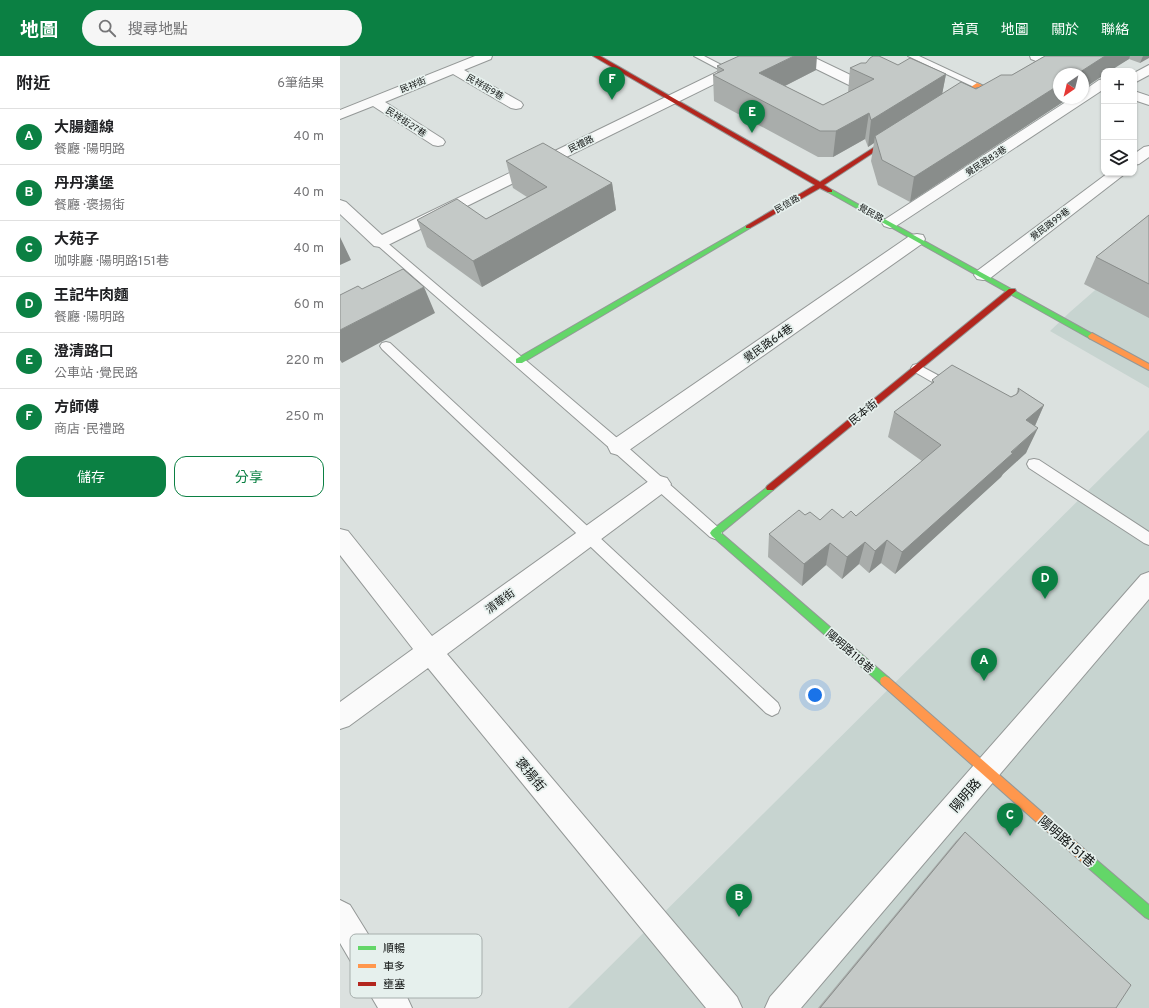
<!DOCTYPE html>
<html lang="zh-TW">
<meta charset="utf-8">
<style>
:root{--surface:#fff;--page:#f6f6f6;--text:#202124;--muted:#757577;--line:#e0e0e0;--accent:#0b8043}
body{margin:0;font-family:Overpass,"Noto Sans TC",sans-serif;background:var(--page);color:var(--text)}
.controls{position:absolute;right:12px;top:12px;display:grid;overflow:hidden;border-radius:8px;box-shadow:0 1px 3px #0004}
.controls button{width:36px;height:36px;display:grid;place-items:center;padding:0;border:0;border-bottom:1px solid var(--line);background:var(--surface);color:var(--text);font:20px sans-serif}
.compass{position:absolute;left:713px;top:12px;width:36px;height:36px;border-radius:50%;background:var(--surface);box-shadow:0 1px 3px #0004;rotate:215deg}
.you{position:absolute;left:475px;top:639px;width:14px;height:14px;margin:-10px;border:3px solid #fff;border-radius:50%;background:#1a73e8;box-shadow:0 0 0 6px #1a73e833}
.badge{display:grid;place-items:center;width:26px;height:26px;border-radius:50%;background:var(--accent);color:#fff;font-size:13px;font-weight:700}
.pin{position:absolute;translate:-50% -33px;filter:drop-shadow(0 1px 2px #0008)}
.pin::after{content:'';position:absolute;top:21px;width:14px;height:12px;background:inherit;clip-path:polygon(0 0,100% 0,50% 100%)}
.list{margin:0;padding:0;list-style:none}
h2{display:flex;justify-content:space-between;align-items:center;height:52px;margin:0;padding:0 16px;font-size:17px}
h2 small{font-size:13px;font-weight:400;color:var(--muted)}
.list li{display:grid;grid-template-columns:26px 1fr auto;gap:12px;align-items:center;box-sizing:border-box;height:56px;padding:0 16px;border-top:1px solid var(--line)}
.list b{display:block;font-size:15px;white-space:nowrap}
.list p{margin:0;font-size:13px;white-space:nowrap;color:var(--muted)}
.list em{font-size:13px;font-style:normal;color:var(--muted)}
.actions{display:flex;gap:8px;padding:12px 16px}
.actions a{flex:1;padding:9px 0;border:1px solid var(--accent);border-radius:12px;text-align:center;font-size:14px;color:var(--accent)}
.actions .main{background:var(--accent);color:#fff}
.icon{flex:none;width:22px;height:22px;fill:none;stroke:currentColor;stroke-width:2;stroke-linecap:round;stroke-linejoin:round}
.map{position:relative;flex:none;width:809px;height:952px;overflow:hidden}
header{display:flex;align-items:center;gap:24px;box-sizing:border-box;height:56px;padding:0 20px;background:var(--accent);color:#fff}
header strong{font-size:19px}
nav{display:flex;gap:22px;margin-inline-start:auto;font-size:14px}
.search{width:280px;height:36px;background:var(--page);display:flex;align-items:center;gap:10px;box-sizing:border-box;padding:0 14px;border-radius:22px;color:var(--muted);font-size:15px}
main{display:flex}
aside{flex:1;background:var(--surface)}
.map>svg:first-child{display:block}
</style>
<header>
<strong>地圖</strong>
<div class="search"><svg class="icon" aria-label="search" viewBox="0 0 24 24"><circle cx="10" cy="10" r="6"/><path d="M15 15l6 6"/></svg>搜尋地點</div>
<nav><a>首頁</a><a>地圖</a><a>關於</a><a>聯絡</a></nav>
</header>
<main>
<aside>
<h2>附近<small>6筆結果</small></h2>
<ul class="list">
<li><span class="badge">A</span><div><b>大腸麵線</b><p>餐廳 · 陽明路</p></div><em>40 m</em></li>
<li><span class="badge">B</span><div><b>丹丹漢堡</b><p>餐廳 · 褒揚街</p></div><em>40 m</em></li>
<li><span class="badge">C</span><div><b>大苑子</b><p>咖啡廳 · 陽明路151巷</p></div><em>40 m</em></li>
<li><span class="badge">D</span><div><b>王記牛肉麵</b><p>餐廳 · 陽明路</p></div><em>60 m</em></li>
<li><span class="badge">E</span><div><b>澄清路口</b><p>公車站 · 覺民路</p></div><em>220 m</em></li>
<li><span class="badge">F</span><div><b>方師傅</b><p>商店 · 民禮路</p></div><em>250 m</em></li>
</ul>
<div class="actions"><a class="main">儲存</a><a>分享</a></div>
</aside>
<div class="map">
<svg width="809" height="952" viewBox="0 0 809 952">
<rect width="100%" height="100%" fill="#dbe1df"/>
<path fill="#c7d4d0" d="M 809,187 L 809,332 L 710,275 L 730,256 Z
M 809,374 L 809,952 L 228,952 Z"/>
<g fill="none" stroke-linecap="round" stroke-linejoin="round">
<g stroke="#949897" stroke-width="2">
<path id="lane" d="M 354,0 L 364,0 L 393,15 L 389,17 L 386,17 Z
M 568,0 L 579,0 L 641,29 L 640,31 L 634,31 Z
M 40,183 L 44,184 L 283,387 L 380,473 L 382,477 L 380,481 L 375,483 L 370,481 L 273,395 L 36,188 L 35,186 Z
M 46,286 L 50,287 L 438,647 L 440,652 L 438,657 L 432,660 L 426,657 L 42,293 L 40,290 L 42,287 Z
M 577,308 L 616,329 L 618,332 L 616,335 L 612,336 L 608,335 L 573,315 L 571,312 L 573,309 Z
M 694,403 L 699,404 L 809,476 L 809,489 L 804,487 L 689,412 L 687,408 L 689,404 Z"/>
</g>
<g stroke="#949897" stroke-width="2">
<path id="street" d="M 135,0 L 152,0 L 151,3 L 124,14 L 181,46 L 183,49 L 181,52 L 176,53 L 171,52 L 113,18 L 45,46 L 103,83 L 105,86 L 103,89 L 98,90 L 93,89 L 33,50 L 0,63 L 0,54 Z
M 410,0 L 426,0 L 425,3 L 46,190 L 40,191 L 34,190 L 0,158 L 0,144 L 6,146 L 42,179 Z
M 455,0 L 471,0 L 523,25 L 525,28 L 523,31 L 513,31 L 456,3 Z
M 690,0 L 707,0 L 746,15 L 748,18 L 743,21 L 743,18 L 729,18 L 691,3 Z
M 809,9 L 809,19 L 794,27 L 794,17 Z
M 764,23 L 764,33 L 556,170 L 550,172 L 544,170 L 542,167 L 544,164 L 732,42 L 743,42 L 743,35 L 759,24 Z
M 794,35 L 809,40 L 809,49 L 794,44 Z
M 809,90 L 809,101 L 799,108 L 794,109 L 794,98 L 804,91 Z
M 768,117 L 786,117 L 649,223 L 643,224 L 637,223 L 634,219 L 637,215 Z
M 577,178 L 583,179 L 585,183 L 583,187 L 285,397 L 278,399 L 271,397 L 268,391 L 271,385 L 571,179 Z
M 320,420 L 327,422 L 331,428 L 327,434 L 107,598 L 397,941 L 402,952 L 366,952 L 88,612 L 9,670 L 0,673 L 0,646 L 73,593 L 0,499 L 0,473 L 8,475 L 92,580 L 313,422 Z
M 809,516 L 809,543 L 461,952 L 425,952 L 430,941 L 801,519 Z
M 0,844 L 10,849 L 67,941 L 72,952 L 38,952 L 0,887 Z"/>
</g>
<g stroke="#949897" stroke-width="2">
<path id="fast" d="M 488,134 L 492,134 L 756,280 L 752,283 L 749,282 L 488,136 Z
M 408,169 L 410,170 L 410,172 L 182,307 L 176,307 L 176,303 Z
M 430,429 L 433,430 L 434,432 L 433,434 L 381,477 L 549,622 L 550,625 L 549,628 L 545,630 L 541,628 L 372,480 L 370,477 L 372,474 Z
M 749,799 L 753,801 L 809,849 L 809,863 L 805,861 L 745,809 L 743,805 L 745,801 Z"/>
</g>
<g stroke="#949897" stroke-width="2">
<path id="slow" d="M 637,27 L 660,37 L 666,33 L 671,34 L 660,41 L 637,31 L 611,48 L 606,47 Z
M 752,277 L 809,308 L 809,314 L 749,282 L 748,280 Z
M 545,620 L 549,622 L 753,801 L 755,805 L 753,809 L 749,811 L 745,809 L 541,628 L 540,625 L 541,622 Z"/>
</g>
<g stroke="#949897" stroke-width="2">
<path id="jam" d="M 253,0 L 260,0 L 480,126 L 555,78 L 560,79 L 484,129 L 492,134 L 492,136 L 488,136 L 480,132 L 410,172 L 406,172 L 406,170 L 475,129 Z
M 669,233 L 675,233 L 676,235 L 433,434 L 427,434 L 426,432 L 427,430 Z"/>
</g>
<use href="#lane" fill="#fafafa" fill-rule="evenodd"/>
<use href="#street" fill="#fafafa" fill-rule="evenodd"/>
<use href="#fast" fill="#63d668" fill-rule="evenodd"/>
<use href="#slow" fill="#ff974d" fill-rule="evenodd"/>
<use href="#jam" fill="#b3261e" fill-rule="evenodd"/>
</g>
<path fill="#a9adab" d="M 705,0 L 809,0 L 800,7 L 789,3 L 719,42 L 729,42 L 570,146 L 538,129 L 531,105 L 534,87 L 528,91 L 525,83 L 493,101 L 478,101 L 374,45 L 373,19 L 377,17 L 377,10 L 476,14 L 445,30 L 483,49 L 508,37 L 510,12 L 558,9 L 606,18 L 602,38 L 636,33 L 672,19 Z
M 166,105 L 272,127 L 276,154 L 142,231 L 87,191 L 77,164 L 146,163 L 187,141 L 173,132 Z
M 809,159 L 809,262 L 744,228 L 756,201 Z
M 592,324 L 671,341 L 676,339 L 678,332 L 704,349 L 695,370 L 686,397 L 663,418 L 661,421 L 555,518 L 541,507 L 529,517 L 519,508 L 502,523 L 486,509 L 462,530 L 428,501 L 429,478 L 465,459 L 480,464 L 503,462 L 516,460 L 582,405 L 548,381 L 554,356 L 591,328 Z
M 625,776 L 776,952 L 478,952 L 616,785 Z"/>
<path fill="#898d8b" d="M 454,0 L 477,0 L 476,14 L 419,43 L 419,17 Z
M 765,0 L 790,0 L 789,3 L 770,15 L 764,15 L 764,19 L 743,33 L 743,18 L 737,18 Z
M 803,0 L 809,0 L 809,2 L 800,7 Z
M 606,18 L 601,44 L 535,80 L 534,87 L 528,91 L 531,64 Z
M 719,29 L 719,42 L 729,42 L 570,146 L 574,121 Z
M 529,57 L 525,83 L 493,101 L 496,75 Z
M 272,127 L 276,154 L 142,231 L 133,205 Z
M 0,181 L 11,204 L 0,209 Z
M 84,231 L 95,257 L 2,307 L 0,304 L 0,274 Z
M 704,349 L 693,374 L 686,364 Z
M 698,372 L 686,397 L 663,418 L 661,421 L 555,518 L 562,496 Z
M 547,484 L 541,507 L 529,517 L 535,495 Z
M 525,486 L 519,508 L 502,523 L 507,501 Z
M 490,487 L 486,509 L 462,530 L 464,508 Z"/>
<path fill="#c4c9c7" stroke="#898d8b" d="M 399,0 L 454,0 L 419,17 L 483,49 L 534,23 L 510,12 L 521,7 L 526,7 L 530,2 L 533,0 L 539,0 L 558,9 L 570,2 L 606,18 L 531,64 L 529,57 L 496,75 L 480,75 L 373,19 L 384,14 L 377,10 Z
M 705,0 L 765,0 L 737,18 L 719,18 L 719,29 L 574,121 L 542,104 L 535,80 L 621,26 L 636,33 L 661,19 L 672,19 Z
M 203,87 L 272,127 L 133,205 L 77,164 L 117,143 L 146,163 L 207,131 L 166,105 Z
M 809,159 L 809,228 L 756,201 Z
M 63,213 L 84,231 L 0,274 L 0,239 L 18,230 L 22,233 Z
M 612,309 L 671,341 L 677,338 L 679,335 L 678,332 L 704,349 L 686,364 L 698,372 L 671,396 L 673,397 L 562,496 L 547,484 L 535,495 L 525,486 L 507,501 L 490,487 L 464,508 L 429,478 L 459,454 L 465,459 L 470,456 L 480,464 L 492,453 L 503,462 L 511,455 L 516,460 L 601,389 L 554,356 L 594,326 L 592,324 Z
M 625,776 L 791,929 L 776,952 L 480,952 Z"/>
<g text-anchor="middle" stroke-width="3.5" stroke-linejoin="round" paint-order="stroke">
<g font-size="9" fill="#121514" stroke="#e6f0ed">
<text transform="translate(73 29) rotate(-22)" y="3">民祥街</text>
<text transform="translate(145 31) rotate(30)" y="3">民祥街9巷</text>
<text transform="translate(66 66) rotate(33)" y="3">民祥街27巷</text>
<text transform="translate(241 88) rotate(-26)" y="3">民禮路</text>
<text transform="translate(646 105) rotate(-33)" y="3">覺民路83巷</text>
<text transform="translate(447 148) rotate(-30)" y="3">民信路</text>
<text transform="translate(531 157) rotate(29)" y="3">覺民路</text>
<text transform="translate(710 168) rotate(-37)" y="3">覺民路99巷</text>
</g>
<g font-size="11" fill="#121514" stroke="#e6f0ed">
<text transform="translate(428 287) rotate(-35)" y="4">覺民路64巷</text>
<text transform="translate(523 356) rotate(-39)" y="4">民本街</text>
<text transform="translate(160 545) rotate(-36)" y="4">清華街</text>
<text transform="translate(510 595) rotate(41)" y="4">陽明路118巷</text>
</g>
<g font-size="13" fill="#121514" stroke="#e6f0ed">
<text transform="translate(191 718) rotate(50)" y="5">褒揚街</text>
<text transform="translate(625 739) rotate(-49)" y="5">陽明路</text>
<text transform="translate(727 785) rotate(41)" y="5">陽明路151巷</text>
</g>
</g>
<rect x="10" y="878" width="132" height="64" rx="6" fill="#e6f0ed" stroke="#a6aeac" stroke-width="1"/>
<rect x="18" y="890" width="18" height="4" fill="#63d668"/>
<rect x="18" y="908" width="18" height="4" fill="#ff974d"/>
<rect x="18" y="926" width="18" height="4" fill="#b3261e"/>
<g font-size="11" fill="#121514">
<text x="43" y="896">順暢</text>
<text x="43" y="914">車多</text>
<text x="43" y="932">壅塞</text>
</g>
</svg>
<div class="controls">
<button>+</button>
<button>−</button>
<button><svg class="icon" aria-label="layers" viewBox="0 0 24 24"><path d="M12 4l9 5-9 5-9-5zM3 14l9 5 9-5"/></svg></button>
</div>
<svg class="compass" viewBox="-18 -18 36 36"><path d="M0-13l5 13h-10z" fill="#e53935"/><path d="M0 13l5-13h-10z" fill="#757577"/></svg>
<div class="you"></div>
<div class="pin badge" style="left:644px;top:625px">A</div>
<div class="pin badge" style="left:399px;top:861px">B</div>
<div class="pin badge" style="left:670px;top:780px">C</div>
<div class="pin badge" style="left:705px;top:543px">D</div>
<div class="pin badge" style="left:412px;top:77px">E</div>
<div class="pin badge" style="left:272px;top:44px">F</div>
</div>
</main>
